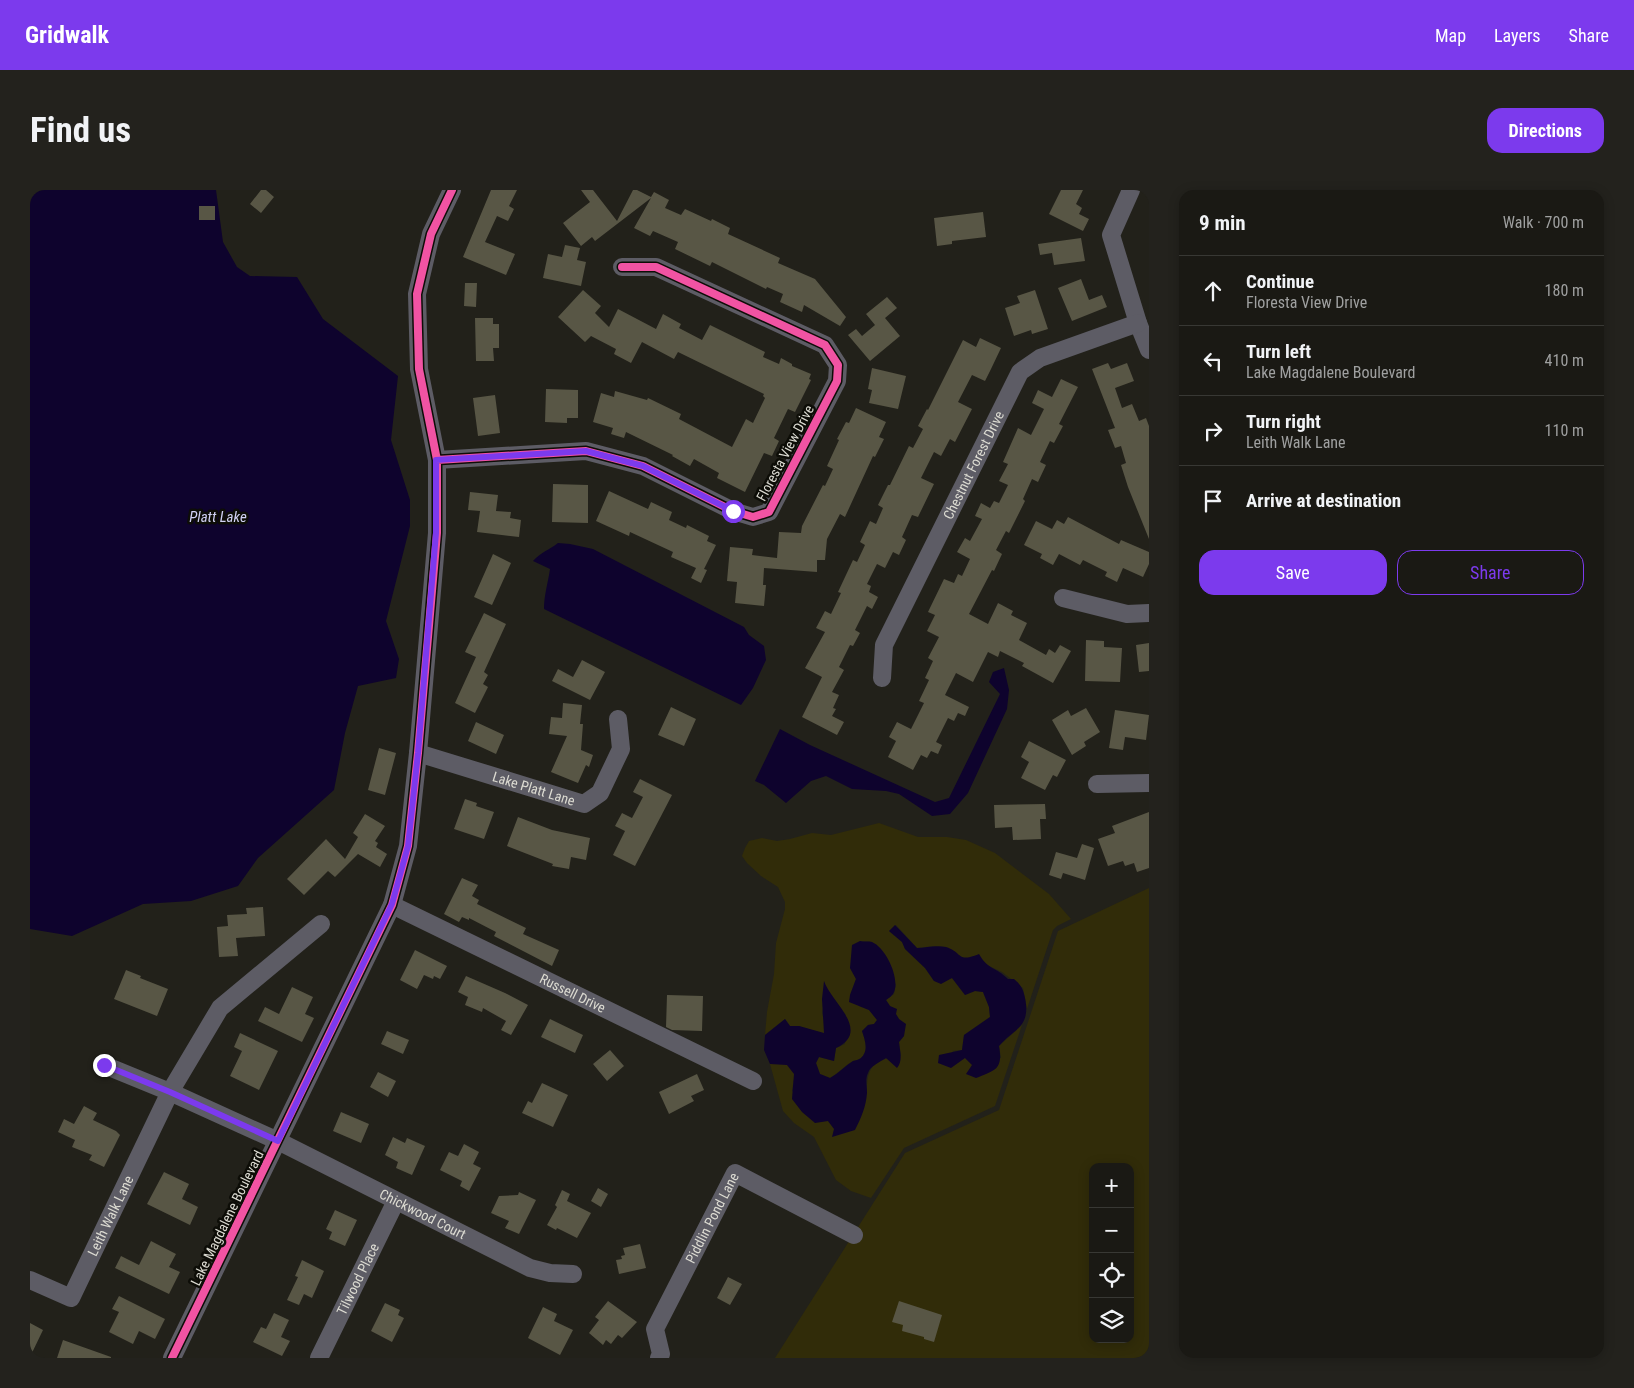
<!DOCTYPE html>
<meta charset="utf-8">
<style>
:root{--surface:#1a1914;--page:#23221d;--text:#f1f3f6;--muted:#9fa0a0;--line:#383834;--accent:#7c3aed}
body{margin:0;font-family:"Roboto Condensed",sans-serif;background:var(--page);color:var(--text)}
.controls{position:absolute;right:15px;bottom:15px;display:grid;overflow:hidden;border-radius:10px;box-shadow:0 2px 12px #0003}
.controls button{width:45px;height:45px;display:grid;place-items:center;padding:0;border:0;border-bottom:1px solid var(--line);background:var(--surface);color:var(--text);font:25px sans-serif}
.stop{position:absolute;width:15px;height:15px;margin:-11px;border:4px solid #7c3aed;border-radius:50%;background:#fff}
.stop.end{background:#7c3aed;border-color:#fff;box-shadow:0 1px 5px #0008}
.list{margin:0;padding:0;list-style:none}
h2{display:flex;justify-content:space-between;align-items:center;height:65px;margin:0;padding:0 20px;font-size:21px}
h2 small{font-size:16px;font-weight:400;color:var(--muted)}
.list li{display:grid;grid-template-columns:32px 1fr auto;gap:15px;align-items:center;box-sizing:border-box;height:70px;padding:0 20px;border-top:1px solid var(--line)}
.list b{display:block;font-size:19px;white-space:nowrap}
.list p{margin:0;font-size:16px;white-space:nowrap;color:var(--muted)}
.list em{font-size:16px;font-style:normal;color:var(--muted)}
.actions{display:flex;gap:10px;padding:15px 20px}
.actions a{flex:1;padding:11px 0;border:1px solid var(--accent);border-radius:15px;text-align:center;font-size:18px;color:var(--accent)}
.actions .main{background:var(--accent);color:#fff}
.icon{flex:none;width:28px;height:28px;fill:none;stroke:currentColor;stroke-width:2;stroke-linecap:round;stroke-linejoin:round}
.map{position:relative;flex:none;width:1119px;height:1168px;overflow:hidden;border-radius:15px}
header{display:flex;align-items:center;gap:30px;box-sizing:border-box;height:70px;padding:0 25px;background:var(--accent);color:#fff}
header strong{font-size:24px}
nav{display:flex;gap:28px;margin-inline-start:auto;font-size:18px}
.intro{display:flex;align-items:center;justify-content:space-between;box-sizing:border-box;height:120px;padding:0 30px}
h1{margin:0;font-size:35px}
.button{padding:12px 22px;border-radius:15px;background:var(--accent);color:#fff;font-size:18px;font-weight:700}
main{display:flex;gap:30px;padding:0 30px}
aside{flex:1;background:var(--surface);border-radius:15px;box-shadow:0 2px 12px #0003}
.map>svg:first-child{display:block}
</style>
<header>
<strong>Gridwalk</strong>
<nav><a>Map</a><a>Layers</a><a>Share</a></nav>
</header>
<div class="intro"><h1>Find us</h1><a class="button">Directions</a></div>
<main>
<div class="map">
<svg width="1119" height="1168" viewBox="0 0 1119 1168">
<rect width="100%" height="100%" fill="#22211a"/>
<path fill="#312c09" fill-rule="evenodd" d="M 849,633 L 888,647 L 917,647 L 936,650 L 965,663 L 1019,704 L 1041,729 L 1027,736 L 1023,740 L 997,819 L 993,798 L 972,782 L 955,774 L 931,768 L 926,763 L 905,756 L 887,758 L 866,735 L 859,741 L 872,752 L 875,759 L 895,778 L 904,791 L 922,788 L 935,805 L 945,801 L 953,802 L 959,817 L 960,827 L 934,845 L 932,860 L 922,861 L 935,868 L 943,875 L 971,868 L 969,856 L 992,835 L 965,916 L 874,958 L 841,1008 L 821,1001 L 806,990 L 784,947 L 764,933 L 753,921 L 740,874 L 757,874 L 765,884 L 762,901 L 798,931 L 804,938 L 837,903 C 836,876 845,869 871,866 L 869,852 L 874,846 L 869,829 L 856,810 L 864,804 L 866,795 L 842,752 L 830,751 L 820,778 L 826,789 L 820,805 L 829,816 L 839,820 L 847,830 L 844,834 L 838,835 L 832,841 C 835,850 839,861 831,868 C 829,870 825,870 823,871 C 815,876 808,883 800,888 L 790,884 L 786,873 L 789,867 L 804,871 L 806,858 L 815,854 L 816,825 L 797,800 L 792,823 L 794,831 L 794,844 L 769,836 L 760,836 L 755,829 L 735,845 L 737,822 L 744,784 L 746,753 L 755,719 L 755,712 L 748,697 L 731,686 L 717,673 L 712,666 L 715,658 L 719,651 L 732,648 L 747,651 L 760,649 L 782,643 L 801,645 Z
M 1119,698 L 1119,1168 L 745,1168 L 875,963 L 969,920 L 1028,741 ZM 1063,977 L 1100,977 L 1100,1149 L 1063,1149 Z"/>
<path fill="#0e032d" d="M 0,0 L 186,0 L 193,52 L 207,77 L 220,86 L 267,87 L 293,129 L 368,186 L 361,250 L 380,310 L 380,336 L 356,431 L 369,469 L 366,488 L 328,496 L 315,543 L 304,600 L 228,668 L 208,696 L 161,711 L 113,714 L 42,746 L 0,739 Z
M 528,353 L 540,354 L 563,359 L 714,437 L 719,445 L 734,456 L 736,470 L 723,498 L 711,515 L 514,419 C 514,405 518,393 520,379 L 503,371 C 511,362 519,360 528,353 Z
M 974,478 L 979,500 L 977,519 L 938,603 L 920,624 L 902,626 L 869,604 L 856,601 L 822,599 L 796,586 L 781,591 L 756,613 L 734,595 L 725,591 L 750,539 L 780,555 L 905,612 L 919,608 L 970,504 L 959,492 L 963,482 Z
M 865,735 L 887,758 C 896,758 906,755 916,757 C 934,763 926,773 949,764 C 958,780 966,777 978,789 L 984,789 C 991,795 993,799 995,808 C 1001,838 984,838 969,856 C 973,879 966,880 946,888 L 936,884 L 942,875 L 935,868 L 921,878 L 908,873 L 909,865 L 932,860 L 934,845 L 960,827 L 959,817 L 953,802 L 945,801 L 935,805 L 922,788 L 911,794 L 904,791 L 895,778 L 875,759 L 872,752 L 859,741 Z
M 830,751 C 833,752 839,751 842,752 C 856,758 870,788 864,802 C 863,805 859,808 856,810 L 860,816 L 867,819 L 866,824 L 869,829 L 876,834 L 874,846 L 869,852 C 870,862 873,871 867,878 L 856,868 C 850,872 840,876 838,883 C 835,889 837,896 837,903 C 836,917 831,928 825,940 L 802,947 L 804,939 L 798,931 L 785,933 L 772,922 L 762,909 L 764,884 L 757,875 L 740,874 L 734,860 L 735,845 L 755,829 L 760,836 L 769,836 L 794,843 L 792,809 L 794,791 C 801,812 842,841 806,858 L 804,871 L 789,867 L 786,873 L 790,884 L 800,888 C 809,883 815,876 823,871 C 826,870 828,870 831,868 C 839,861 835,850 832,841 L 838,835 L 844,834 L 847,830 L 839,820 L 819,812 L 820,805 L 826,789 L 820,778 L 822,755 Z"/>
<path fill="#585645" d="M 231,0 L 236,0 L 244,7 L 231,23 L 220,14 Z
M 461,0 L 487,0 L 479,16 L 484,19 L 478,31 L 467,26 L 455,52 L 485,64 L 476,85 L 433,67 Z
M 551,0 L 563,0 L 587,31 L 603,0 L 607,0 L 621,7 L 624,2 L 639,10 L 635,18 L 651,25 L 655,19 L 681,31 L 682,29 L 700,38 L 698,44 L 750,68 L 748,73 L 785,89 L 816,127 L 810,136 L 774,115 L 772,122 L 750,112 L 753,104 L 737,97 L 736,99 L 682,72 L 680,76 L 645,59 L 648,52 L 623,41 L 620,46 L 604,38 L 621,8 L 565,51 L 562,47 L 551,56 L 533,33 L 560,12 Z
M 1031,0 L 1053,0 L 1046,14 L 1052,18 L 1049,24 L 1059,29 L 1053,41 L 1019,24 Z
M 169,16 L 185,16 L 185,30 L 169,30 Z
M 953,22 L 956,47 L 922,51 L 922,54 L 907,56 L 904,28 Z
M 1051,48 L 1055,71 L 1024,75 L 1022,63 L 1010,65 L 1008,54 Z
M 535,55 L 550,58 L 547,70 L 556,72 L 551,96 L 513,88 L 518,64 L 532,67 Z
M 1051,89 L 1059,110 L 1072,105 L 1077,117 L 1042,131 L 1028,98 Z
M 435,93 L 447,93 L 446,117 L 434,116 Z
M 553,100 L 571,116 L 565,123 L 579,137 L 588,119 L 626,139 L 633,124 L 651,134 L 649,138 L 672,150 L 680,135 L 735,162 L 733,167 L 749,174 L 751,168 L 762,174 L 762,176 L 781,184 L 779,189 L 781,190 L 765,222 L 758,219 L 744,248 L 749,251 L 742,266 L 734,263 L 715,302 L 687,288 L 689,283 L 664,269 L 660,276 L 642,266 L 643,265 L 596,242 L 594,248 L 581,244 L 583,238 L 563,232 L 571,203 L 584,207 L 585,201 L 617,210 L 618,208 L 651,224 L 649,229 L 702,257 L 716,229 L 723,233 L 735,208 L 733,206 L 734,204 L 648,162 L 644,169 L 612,152 L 601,173 L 584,164 L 586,159 L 561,146 L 555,152 L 528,127 Z
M 1005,100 L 1018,139 L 1002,144 L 1001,140 L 984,146 L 975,118 L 990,113 L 987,106 Z
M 857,107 L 867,118 L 855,128 L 870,146 L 840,171 L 818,145 L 826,139 L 832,146 L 845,135 L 836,124 Z
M 445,128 L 463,128 L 463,134 L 469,134 L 469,158 L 463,158 L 464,171 L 446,171 Z
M 950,148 L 971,158 L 961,179 L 955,191 L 942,185 L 928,212 L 942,219 L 925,252 L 920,249 L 911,266 L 904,262 L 891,288 L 904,294 L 888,327 L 882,325 L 872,347 L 876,350 L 869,365 L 863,362 L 855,378 L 847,374 L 837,394 L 841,396 L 839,402 L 848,407 L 842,419 L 837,416 L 825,440 L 830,443 L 823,456 L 820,455 L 809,477 L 814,480 L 802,502 L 809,505 L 803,518 L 806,519 L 802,526 L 814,532 L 807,545 L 772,527 L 792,487 L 775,478 L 795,442 L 786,438 L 795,421 L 801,424 L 811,403 L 808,402 L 823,370 L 827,372 L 835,355 L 830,352 L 840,331 L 846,334 L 853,318 L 848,315 L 858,295 L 860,295 L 879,256 L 883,258 L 893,239 L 888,236 L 897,219 L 898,220 L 933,150 L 946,157 Z
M 1078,173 L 1081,179 L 1097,173 L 1104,191 L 1085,198 L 1092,218 L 1102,214 L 1109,231 L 1116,228 L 1119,236 L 1119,349 L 1098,297 L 1091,275 L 1096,273 L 1091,256 L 1085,258 L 1078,240 L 1085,238 L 1062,179 Z
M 842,178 L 876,186 L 868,219 L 839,213 L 842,200 L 838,199 Z
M 1031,189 L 1048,197 L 1029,234 L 1033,236 L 1024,253 L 1020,251 L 1010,272 L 1016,275 L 1008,292 L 1002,289 L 993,309 L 995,311 L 979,343 L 976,341 L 966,360 L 972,364 L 964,381 L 962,380 L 939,424 L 958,434 L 968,413 L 983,421 L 981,425 L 997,433 L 989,450 L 1016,465 L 1019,459 L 1025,463 L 1030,455 L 1041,461 L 1023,493 L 992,476 L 994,473 L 970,461 L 968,467 L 958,462 L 943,492 L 926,483 L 915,505 L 939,517 L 935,526 L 928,523 L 924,531 L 918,528 L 906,552 L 912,555 L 908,564 L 901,561 L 897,568 L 891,565 L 883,580 L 858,567 L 866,551 L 859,547 L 867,532 L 881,539 L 894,513 L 889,511 L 899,490 L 895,488 L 903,471 L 898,468 L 909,447 L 897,441 L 905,425 L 898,422 L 914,389 L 924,393 L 928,384 L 932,386 L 940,369 L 927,362 L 935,348 L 940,351 L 952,329 L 945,326 L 951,313 L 960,318 L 964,311 L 969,313 L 978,295 L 969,291 L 978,274 L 973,272 L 988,238 L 1001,245 L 1014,219 L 1002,213 L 1008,200 L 1022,207 Z
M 516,199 L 548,200 L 548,228 L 537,228 L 537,233 L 515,232 Z
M 465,205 L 470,243 L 448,246 L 443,208 Z
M 826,218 L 856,232 L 849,247 L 854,249 L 845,267 L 843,266 L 815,327 L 810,324 L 797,349 L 795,370 L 787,370 L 787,382 L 734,378 L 733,395 L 736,395 L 734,416 L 705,413 L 707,392 L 697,391 L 700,357 L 723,359 L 722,365 L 747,368 L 749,342 L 771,343 L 772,336 L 793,295 L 795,296 L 803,279 L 797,276 L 809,250 L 807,249 L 816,232 L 819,233 Z
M 523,294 L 558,295 L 558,333 L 522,332 Z
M 579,301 L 618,319 L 621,312 L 642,322 L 639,330 L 656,338 L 657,335 L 679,346 L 677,351 L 686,355 L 674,379 L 677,380 L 671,393 L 661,388 L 666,378 L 641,367 L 643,362 L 600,342 L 599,346 L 566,331 Z
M 440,302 L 468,305 L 466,321 L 481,322 L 480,328 L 491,330 L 489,347 L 447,342 L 450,321 L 438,320 Z
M 1038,327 L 1089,354 L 1091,350 L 1119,362 L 1119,374 L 1113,387 L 1093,378 L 1087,392 L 1075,386 L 1077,382 L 1053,370 L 1050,375 L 1029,364 L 1023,375 L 1010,368 L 1012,364 L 994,355 L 1006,331 L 1022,339 L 1027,330 L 1034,334 Z
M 463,364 L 481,373 L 462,415 L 444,407 Z
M 454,423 L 476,434 L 454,482 L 458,485 L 453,494 L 458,497 L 445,523 L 425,513 L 446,467 L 435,462 Z
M 1056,450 L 1074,451 L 1074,457 L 1092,458 L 1090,492 L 1055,491 Z
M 1119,453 L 1119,481 L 1109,482 L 1106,455 Z
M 552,470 L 575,482 L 560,510 L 522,491 L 528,479 L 543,487 Z
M 533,513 L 552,515 L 550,534 L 553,534 L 551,560 L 563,565 L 559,577 L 556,575 L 548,593 L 521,582 L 537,546 L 519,544 L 521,527 L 532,528 Z
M 641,517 L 666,529 L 654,556 L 628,545 Z
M 1056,518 L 1070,542 L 1054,552 L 1056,556 L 1042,565 L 1022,530 L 1038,520 L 1041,526 Z
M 1085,520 L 1119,525 L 1116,550 L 1095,547 L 1093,560 L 1079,558 Z
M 446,532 L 474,545 L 466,564 L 438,551 Z
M 999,551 L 1036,570 L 1027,587 L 1023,585 L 1015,600 L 991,588 L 999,572 L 991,567 Z
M 349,558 L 366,563 L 355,605 L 338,600 Z
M 610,589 L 642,605 L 605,676 L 583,665 L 595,641 L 585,636 L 592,623 L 602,628 L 613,607 L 603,602 Z
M 435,609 L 447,613 L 446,616 L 464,622 L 454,649 L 424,639 Z
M 1015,614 L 1016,629 L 1010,629 L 1011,649 L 983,650 L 982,637 L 965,638 L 964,615 Z
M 1119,622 L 1119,678 L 1107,682 L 1104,673 L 1095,676 L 1093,671 L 1078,676 L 1068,649 L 1085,643 L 1082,636 Z
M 335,624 L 355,636 L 345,651 L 348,653 L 346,657 L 357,664 L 350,677 L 328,664 L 305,687 L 298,681 L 274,705 L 257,689 L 296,649 L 315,669 L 328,647 L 323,643 Z
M 488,627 L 522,640 L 560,648 L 556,670 L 541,667 L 539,679 L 522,676 L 523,674 L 477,656 Z
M 1052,654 L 1064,658 L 1055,690 L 1033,683 L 1031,689 L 1019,685 L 1026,662 L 1047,668 Z
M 432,688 L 448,695 L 442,706 L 449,710 L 447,714 L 496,738 L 493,744 L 529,760 L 522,776 L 464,746 L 466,742 L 439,728 L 439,730 L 432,727 L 429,732 L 414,724 Z
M 233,717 L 235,746 L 206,748 L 208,766 L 189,767 L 187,737 L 198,736 L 197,725 L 217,724 L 216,718 Z
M 385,760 L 417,776 L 410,789 L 404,786 L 403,789 L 394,785 L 387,799 L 370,790 Z
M 96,780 L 111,786 L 110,788 L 138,799 L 127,826 L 84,809 Z
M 436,786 L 475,803 L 498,815 L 481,845 L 471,840 L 476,831 L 453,818 L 452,822 L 435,815 L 438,807 L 428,802 Z
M 262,797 L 283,807 L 275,824 L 284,828 L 272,852 L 228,831 L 235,817 L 249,824 Z
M 637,805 L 673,806 L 672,841 L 642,840 L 636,837 Z
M 520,829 L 553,845 L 545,863 L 511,847 Z
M 357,841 L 379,850 L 373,864 L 351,854 Z
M 210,843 L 248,861 L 229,900 L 200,886 L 212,861 L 204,857 Z
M 580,860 L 594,876 L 577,891 L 563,874 Z
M 348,882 L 366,891 L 358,907 L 340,897 Z
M 667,884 L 674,900 L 661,906 L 664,911 L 639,924 L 629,902 Z
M 512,893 L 538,905 L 523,937 L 492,923 L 498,911 L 502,913 Z
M 54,916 L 67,923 L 63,930 L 86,941 L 90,945 L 74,977 L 59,970 L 62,965 L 42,957 L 45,950 L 28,942 L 34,929 L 44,934 Z
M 311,922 L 339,934 L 331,953 L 303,941 Z
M 363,947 L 375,953 L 377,948 L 395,956 L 382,985 L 366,978 L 368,972 L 355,965 Z
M 434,954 L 449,962 L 443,974 L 451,978 L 439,1001 L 430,996 L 432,991 L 410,980 L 419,962 L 428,966 Z
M 134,982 L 159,994 L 152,1009 L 168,1017 L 160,1035 L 117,1014 Z
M 568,998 L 578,1004 L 571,1017 L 561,1011 Z
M 532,1000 L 540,1004 L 537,1011 L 561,1023 L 547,1048 L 527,1038 L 526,1040 L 517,1035 L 527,1017 L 525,1015 Z
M 489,1002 L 506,1010 L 489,1044 L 475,1038 L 479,1031 L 461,1023 L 469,1006 L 488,1005 Z
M 305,1020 L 327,1030 L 315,1056 L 299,1049 L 302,1042 L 296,1039 Z
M 121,1051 L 146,1064 L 139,1077 L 150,1082 L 139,1104 L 85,1078 L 91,1066 L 109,1075 Z
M 610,1054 L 616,1078 L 589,1084 L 586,1070 L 592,1069 L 591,1066 L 595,1065 L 593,1058 Z
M 272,1070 L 294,1081 L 282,1108 L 274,1104 L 269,1115 L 257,1110 L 268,1087 L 265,1086 Z
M 698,1087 L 712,1094 L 700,1115 L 687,1108 Z
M 89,1106 L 135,1129 L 125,1149 L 109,1141 L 103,1154 L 79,1142 L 89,1122 L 82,1119 Z
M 578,1111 L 607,1132 L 592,1148 L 588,1145 L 581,1154 L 576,1150 L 573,1155 L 559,1143 L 569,1130 L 565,1127 Z
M 869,1111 L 912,1125 L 904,1152 L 894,1149 L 894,1147 L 872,1141 L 873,1135 L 862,1132 Z
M 355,1113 L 370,1120 L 368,1125 L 374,1128 L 362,1152 L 341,1141 Z
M 513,1117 L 527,1124 L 524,1131 L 543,1140 L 530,1165 L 498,1148 Z
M 244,1123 L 259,1130 L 251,1147 L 260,1151 L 252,1166 L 223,1152 L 231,1137 L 236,1139 Z
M 0,1133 L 13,1140 L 0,1167 Z
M 33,1150 L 81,1167 L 81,1168 L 27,1168 Z"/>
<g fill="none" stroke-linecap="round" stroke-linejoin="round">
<g stroke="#5d5c65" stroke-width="18">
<path d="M 1101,0 L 1081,45 L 1108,133 L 1119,160"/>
<path d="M 407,270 L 556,261 L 613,276 L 703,321 L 723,327 L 739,322 L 807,191 L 808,175 L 795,155 L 626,77 L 592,77"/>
<path d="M 1033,408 L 1097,424 L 1119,423"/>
<path id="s1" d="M 852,488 L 854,455 L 990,182 L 1010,168 L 1108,133"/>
<path id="s2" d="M 388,563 L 554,614 L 570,603 L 591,559 L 588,529"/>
<path d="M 1067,594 L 1119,593"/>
<path id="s3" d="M 362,715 L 723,891"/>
<path id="s4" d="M 74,875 L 140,902 L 248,951 L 500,1078 L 520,1083 L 543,1084"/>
<path id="s5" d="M 0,1090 L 41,1108 L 140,902 L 190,818 L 291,734"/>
<path d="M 142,1168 L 362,715 L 378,656 L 388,563 L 407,343 L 407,270 L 389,179 L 387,104 L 401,44 L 422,0"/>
<path id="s6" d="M 289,1168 L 366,1011"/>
<path id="s7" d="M 629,1168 L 631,1164 L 625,1139 L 705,983 L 824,1045"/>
</g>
<g stroke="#0d0d07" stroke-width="11">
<path id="cycleway" d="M 407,270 L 556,261 L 613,276 L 703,321 L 723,327 L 739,322 L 807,191 L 808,175 L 795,155 L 626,77 L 592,77
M 142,1168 L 362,715 L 378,656 L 388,563 L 407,343 L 407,270 L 389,179 L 387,104 L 401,44 L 422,0"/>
</g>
<use href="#cycleway" stroke="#f153a3" stroke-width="8"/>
</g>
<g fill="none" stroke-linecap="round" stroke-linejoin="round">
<path stroke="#7c3aed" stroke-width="6" d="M 74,875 L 140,902 L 248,951 L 362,714 L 378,656 L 388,563 L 406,343 L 406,270 L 556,261 L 613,276 L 703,321"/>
</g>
<g text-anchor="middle" stroke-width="5" stroke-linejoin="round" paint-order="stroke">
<g font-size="14" fill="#dcdbd2" stroke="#0d0d07">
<text transform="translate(755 263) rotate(-62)" y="5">Floresta View Drive</text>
<text dy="5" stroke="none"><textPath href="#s1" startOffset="234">Chestnut Forest Drive</textPath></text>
<text dy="5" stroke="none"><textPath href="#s2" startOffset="121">Lake Platt Lane</textPath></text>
<text dy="5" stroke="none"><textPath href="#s3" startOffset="201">Russell Drive</textPath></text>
<text dy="5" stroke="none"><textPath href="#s4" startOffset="352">Chickwood Court</textPath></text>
<text dy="5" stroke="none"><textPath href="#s5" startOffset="136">Leith Walk Lane</textPath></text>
<text transform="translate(197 1028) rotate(-64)" y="5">Lake Magdalene Boulevard</text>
<text dy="5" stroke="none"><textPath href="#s7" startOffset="155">Piddlin Pond Lane</textPath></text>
<text dy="5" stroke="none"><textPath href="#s6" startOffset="88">Tilwood Place</textPath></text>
</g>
<g font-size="15" font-style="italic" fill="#d1d1f4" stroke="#0d0d07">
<text x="188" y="332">Platt Lake</text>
</g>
</g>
</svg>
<div class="controls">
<button>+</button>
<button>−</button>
<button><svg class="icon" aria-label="locate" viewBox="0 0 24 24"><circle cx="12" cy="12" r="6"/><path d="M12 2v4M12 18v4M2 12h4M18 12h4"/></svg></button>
<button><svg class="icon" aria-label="layers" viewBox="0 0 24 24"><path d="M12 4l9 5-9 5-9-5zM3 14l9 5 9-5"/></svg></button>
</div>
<div class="stop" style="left:703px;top:321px"></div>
<div class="stop end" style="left:74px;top:875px"></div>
</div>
<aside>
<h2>9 min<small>Walk · 700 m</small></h2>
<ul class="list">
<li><svg class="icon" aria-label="ahead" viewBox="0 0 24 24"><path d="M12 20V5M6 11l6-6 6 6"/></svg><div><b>Continue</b><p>Floresta View Drive</p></div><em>180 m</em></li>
<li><svg class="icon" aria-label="left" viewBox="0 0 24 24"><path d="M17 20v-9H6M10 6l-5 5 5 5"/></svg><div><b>Turn left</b><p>Lake Magdalene Boulevard</p></div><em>410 m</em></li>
<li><svg class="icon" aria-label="right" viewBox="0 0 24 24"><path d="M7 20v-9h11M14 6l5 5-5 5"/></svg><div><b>Turn right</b><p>Leith Walk Lane</p></div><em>110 m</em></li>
<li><svg class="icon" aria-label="arrive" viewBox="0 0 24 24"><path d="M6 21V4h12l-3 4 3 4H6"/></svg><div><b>Arrive at destination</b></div></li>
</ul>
<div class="actions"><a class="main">Save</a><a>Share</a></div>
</aside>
</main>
